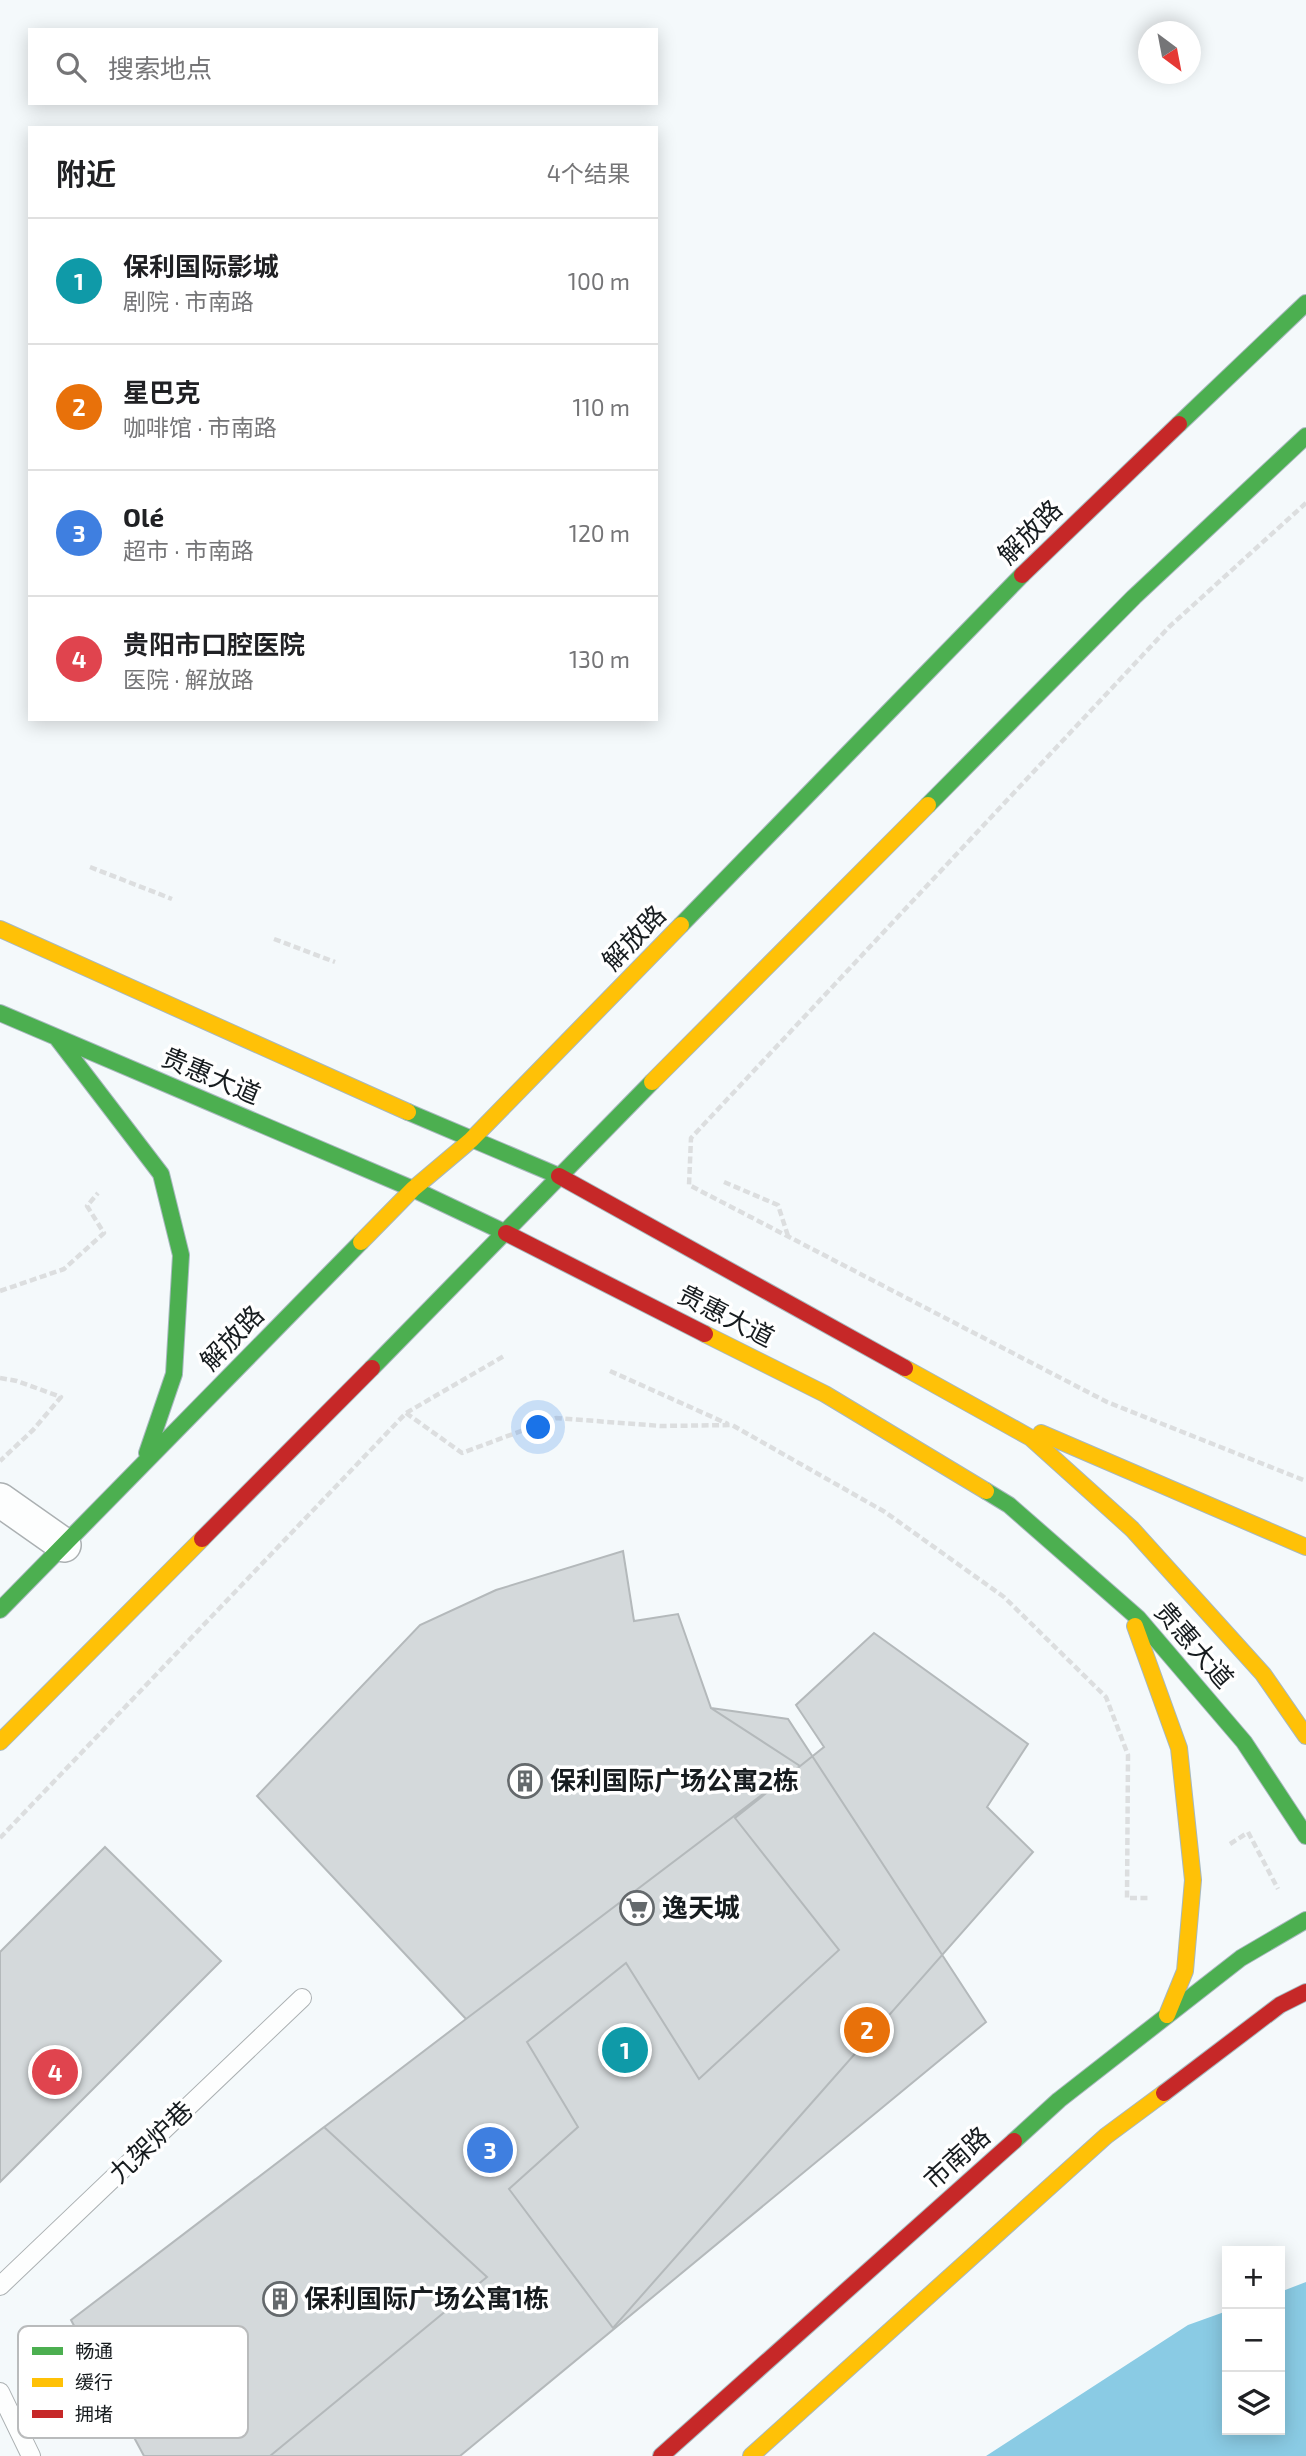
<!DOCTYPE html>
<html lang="zh">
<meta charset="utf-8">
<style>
:root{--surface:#fff;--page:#f6f6f6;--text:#202124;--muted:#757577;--line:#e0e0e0;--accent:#64696c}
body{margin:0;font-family:"Exo 2","Noto Sans SC",sans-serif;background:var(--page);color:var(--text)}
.controls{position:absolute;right:21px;bottom:21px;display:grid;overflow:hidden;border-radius:0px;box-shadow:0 4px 18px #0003}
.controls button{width:63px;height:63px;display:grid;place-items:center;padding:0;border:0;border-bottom:2px solid var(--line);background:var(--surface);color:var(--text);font:35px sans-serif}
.compass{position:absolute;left:1138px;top:21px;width:63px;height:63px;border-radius:50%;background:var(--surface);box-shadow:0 4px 18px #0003;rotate:148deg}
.you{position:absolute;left:539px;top:1428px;width:24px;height:24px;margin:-18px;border:5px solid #fff;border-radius:50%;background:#1a73e8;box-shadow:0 0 0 10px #1a73e833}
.badge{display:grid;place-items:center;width:46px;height:46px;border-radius:50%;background:var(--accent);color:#fff;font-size:23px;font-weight:700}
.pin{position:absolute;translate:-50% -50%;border:4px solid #fff;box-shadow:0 2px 7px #0006}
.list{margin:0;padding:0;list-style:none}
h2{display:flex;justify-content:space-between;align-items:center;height:91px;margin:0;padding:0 28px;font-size:30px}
h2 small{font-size:23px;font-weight:400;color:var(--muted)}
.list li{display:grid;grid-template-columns:46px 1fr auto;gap:21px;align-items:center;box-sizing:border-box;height:126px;padding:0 28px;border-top:2px solid var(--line)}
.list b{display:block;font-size:26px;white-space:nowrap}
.list p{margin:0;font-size:23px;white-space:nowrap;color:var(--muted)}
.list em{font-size:23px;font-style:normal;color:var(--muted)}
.icon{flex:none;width:38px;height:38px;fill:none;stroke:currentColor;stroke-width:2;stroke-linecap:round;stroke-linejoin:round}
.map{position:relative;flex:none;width:1306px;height:2456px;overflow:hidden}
.search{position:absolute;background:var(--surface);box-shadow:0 4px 18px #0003;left:28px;top:28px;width:630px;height:77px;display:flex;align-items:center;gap:18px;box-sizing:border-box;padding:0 24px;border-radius:0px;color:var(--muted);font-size:26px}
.panel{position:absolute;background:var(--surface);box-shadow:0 4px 18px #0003;left:28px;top:126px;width:630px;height:595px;border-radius:0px}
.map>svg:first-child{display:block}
</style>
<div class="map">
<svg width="1306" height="2456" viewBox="0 0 1306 2456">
<rect width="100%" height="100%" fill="#f4f9fb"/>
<path fill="#8acbe4" d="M 1306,2282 L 1306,2456 L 986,2456 L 1188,2325 L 1227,2311 L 1227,2430 L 1280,2430 L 1280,2292 Z"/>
<path fill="#d4d9db" stroke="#b4b9bb" stroke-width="2" d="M 623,1551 L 634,1621 L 678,1614 L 711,1708 L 788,1719 L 986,2022 L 460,2456 L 144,2456 L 71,2320 L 466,2019 L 257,1796 L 420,1625 L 496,1590 Z
M 623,1551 L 634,1621 L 678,1614 L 711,1708 L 800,1766 L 466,2019 L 257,1796 L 420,1625 L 496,1590 Z
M 874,1633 L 1028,1744 L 987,1807 L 1033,1852 L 613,2328 L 509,2189 L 578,2127 L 527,2042 L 626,1963 L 699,2079 L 839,1950 L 735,1818 L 824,1747 L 796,1705 Z
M 105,1847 L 221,1961 L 0,2182 L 0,1952 Z
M 105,1847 L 221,1961 L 0,2182 L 0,1952 Z
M 324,2127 L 487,2277 L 270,2456 L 144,2456 L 71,2320 Z"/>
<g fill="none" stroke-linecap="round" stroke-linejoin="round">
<g stroke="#abb0b2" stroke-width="20">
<path id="lane" d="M 0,2286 L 302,1998
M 0,2392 L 31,2456"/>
</g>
<g stroke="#abb0b2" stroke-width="36">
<path id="street" d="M 0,1500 L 64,1545"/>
</g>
<g stroke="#a7b8be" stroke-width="18">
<path id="fast" d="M 1179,424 L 1306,303
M 928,805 L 1134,597 L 1306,436
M 681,925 L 1022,575
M 0,1013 L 413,1189 L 506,1233
M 57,1038 L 161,1174 L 181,1255 L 174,1374 L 147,1453
M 408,1112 L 559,1176
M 372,1368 L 652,1082
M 986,1491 L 1009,1505 L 1138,1618 L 1244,1742 L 1306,1836
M 0,1610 L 361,1242
M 1014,2141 L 1059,2100 L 1241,1958 L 1306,1920"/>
</g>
<g stroke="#a7b8be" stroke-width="18">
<path id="slow" d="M 0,929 L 408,1112
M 652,1082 L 928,805
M 361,1242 L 413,1189 L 471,1140 L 681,925
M 705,1334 L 825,1394 L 986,1491
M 905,1368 L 1031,1438 L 1132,1529 L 1263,1674 L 1306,1736
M 1041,1433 L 1306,1547
M 1135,1626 L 1179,1748 L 1193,1880 L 1185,1971 L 1167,2015
M 0,1742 L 202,1539
M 751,2456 L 1106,2136 L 1164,2093"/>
</g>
<g stroke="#a7b8be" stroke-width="18">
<path id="jam" d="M 1022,575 L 1179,424
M 559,1176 L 905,1368
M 506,1233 L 705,1334
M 202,1539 L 372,1368
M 1164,2093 L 1280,2005 L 1306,1992
M 661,2456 L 1014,2141"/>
</g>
<path stroke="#dcdedf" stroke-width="4.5" stroke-dasharray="7 3.5" stroke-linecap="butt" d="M 1306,503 L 1169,627 L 691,1138 L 689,1185 L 1107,1402 L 1306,1481
M 90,867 L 172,899
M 274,939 L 335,962
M 724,1182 L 778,1205 L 788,1236
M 0,1291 L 64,1269 L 104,1233 L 87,1206 L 98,1193
M 610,1371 L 728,1424
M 0,1378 L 17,1381 L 61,1397 L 33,1430 L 0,1461
M 406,1413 L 462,1453 L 556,1418 L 661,1426 L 732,1425 L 885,1512 L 1004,1597 L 1106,1697 L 1128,1755 L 1127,1898 L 1150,1898
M 1248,1832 L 1278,1889
M 0,1838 L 406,1413 L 504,1356
M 1230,1844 L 1247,1833"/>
<use href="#lane" stroke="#fdfefe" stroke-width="18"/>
<use href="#street" stroke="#fdfefe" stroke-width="33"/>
<use href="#fast" stroke="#4caf50" stroke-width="16"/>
<use href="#slow" stroke="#ffc107" stroke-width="16"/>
<use href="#jam" stroke="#c62828" stroke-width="16"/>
</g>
<defs>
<g id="building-ring" transform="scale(1.75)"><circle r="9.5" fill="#fff" stroke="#64696c" stroke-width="1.5"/><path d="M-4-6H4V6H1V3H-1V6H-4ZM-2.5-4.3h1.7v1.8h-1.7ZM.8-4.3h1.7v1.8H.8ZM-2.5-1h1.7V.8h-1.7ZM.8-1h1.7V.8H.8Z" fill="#64696c"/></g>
<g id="supermarket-ring" transform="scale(1.75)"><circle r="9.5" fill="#fff" stroke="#64696c" stroke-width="1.5"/><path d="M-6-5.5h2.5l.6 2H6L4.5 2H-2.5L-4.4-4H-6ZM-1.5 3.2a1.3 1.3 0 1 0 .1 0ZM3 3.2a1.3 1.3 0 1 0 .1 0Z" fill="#64696c"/></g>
</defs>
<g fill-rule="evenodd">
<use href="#building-ring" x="525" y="1781"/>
<use href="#supermarket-ring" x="637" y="1908"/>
<use href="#building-ring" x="280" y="2299"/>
</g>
<g text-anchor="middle" stroke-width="7" stroke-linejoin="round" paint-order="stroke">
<g font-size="26" fill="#171c1f" stroke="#fff">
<text transform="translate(1030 532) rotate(-45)" y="9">解放路</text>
<text transform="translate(634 938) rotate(-46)" y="9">解放路</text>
<text transform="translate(211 1076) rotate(23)" y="9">贵惠大道</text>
<text transform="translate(726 1316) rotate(27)" y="9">贵惠大道</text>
<text transform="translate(232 1338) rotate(-46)" y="9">解放路</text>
<text transform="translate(1194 1645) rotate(49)" y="9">贵惠大道</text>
<text transform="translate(151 2142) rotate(-44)" y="9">九架炉巷</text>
<text transform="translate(957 2158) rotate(-42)" y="9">市南路</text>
</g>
<g font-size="26" font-weight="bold" fill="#171c1f" stroke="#fff" text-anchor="start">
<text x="550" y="1790">保利国际广场公寓2栋</text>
<text x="662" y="1917">逸天城</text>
<text x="304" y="2308">保利国际广场公寓1栋</text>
</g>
</g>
<rect x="18" y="2326" width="230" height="112" rx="10" fill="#fff" stroke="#b9bbbc" stroke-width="2"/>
<rect x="32" y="2347" width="31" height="8" fill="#4caf50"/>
<rect x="32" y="2378" width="31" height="9" fill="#ffc107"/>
<rect x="32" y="2410" width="31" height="8" fill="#c62828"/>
<g font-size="19" fill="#171c1f">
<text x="75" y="2358">畅通</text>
<text x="75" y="2389">缓行</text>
<text x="75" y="2421">拥堵</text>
</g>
</svg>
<div class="controls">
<button>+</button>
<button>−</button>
<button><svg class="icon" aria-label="layers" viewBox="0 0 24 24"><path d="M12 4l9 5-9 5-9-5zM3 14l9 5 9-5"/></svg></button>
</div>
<svg class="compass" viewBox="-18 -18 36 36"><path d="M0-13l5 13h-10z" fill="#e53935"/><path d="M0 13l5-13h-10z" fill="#757577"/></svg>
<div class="you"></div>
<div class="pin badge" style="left:625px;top:2050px;background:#0f9aa8">1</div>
<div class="pin badge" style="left:867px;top:2030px;background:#e8710a">2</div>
<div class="pin badge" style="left:490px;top:2150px;background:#3f7fe0">3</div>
<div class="pin badge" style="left:55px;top:2072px;background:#e0444e">4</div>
<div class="search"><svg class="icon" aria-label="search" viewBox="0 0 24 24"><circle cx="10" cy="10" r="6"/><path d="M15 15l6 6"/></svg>搜索地点</div>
<section class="panel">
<h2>附近<small>4个结果</small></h2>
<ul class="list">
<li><span class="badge" style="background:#0f9aa8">1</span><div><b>保利国际影城</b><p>剧院 · 市南路</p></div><em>100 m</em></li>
<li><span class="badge" style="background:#e8710a">2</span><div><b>星巴克</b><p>咖啡馆 · 市南路</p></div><em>110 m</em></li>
<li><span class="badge" style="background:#3f7fe0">3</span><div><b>Olé</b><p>超市 · 市南路</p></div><em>120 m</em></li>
<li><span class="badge" style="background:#e0444e">4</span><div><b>贵阳市口腔医院</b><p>医院 · 解放路</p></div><em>130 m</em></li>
</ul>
</section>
</div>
